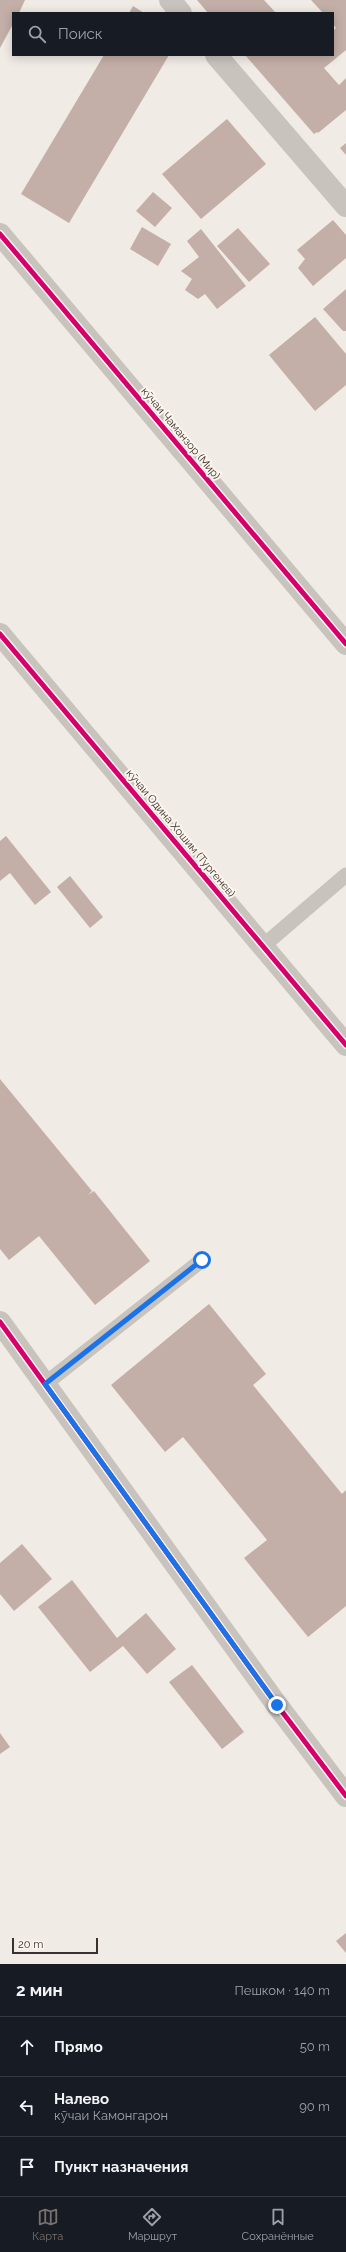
<!DOCTYPE html>
<html lang="ru">
<meta charset="utf-8">
<style>
:root{--surface:#171b24;--page:#242831;--text:#f1f3f6;--muted:#9ea1a6;--line:#363941;--accent:#7a716c}
body{margin:0;font-family:Raleway,sans-serif;background:var(--page);color:var(--text)}
.scale{position:absolute;left:12px;bottom:10px;width:86px;box-sizing:border-box;padding-left:4px;border:2px solid #3b302b;border-top:0;font-size:11px;line-height:14px;white-space:nowrap;color:#3b302b;-webkit-text-stroke:3px #fbf5ee;paint-order:stroke}
.stop{position:absolute;width:12px;height:12px;margin:-9px;border:3px solid #1a73e8;border-radius:50%;background:#fff}
.stop.end{background:#1a73e8;border-color:#fff;box-shadow:0 1px 4px #0008}
.list{margin:0;padding:0;list-style:none}
h2{display:flex;justify-content:space-between;align-items:center;height:52px;margin:0;padding:0 16px;font-size:17px}
h2 small{font-size:13px;font-weight:400;color:var(--muted)}
.list li{display:grid;grid-template-columns:26px 1fr auto;gap:12px;align-items:center;box-sizing:border-box;height:60px;padding:0 16px;border-top:1px solid var(--line)}
.list b{display:block;font-size:15px;white-space:nowrap}
.list p{margin:0;font-size:13px;white-space:nowrap;color:var(--muted)}
.list em{font-size:13px;font-style:normal;color:var(--muted)}
.icon{flex:none;width:22px;height:22px;fill:none;stroke:currentColor;stroke-width:2;stroke-linecap:round;stroke-linejoin:round}
.map{position:relative;flex:none;width:346px;height:1964px;overflow:hidden}
.search{position:absolute;background:var(--surface);box-shadow:0 2px 10px #0003;left:12px;right:12px;top:12px;height:44px;display:flex;align-items:center;gap:10px;box-sizing:border-box;padding:0 14px;border-radius:0px;color:var(--muted);font-size:15px}
.sheet{height:232px;background:var(--surface)}
nav{display:flex;justify-content:space-around;align-items:center;box-sizing:border-box;height:56px;border-top:1px solid var(--line);background:var(--surface);font-size:11px;color:var(--muted)}
nav a{display:grid;justify-items:center;gap:2px}
nav .on{color:var(--accent)}
.map>svg:first-child{display:block}
</style>
<div class="map">
<svg width="346" height="1964" viewBox="0 0 346 1964">
<rect width="100%" height="100%" fill="#f0ebe5"/>
<path fill="#c3afa7" d="M 0,0 L 25,0 L 19,13 L 13,13 L 13,24 L 0,48 Z
M 197,0 L 264,0 L 276,13 L 208,13 Z
M 311,0 L 346,0 L 346,50 L 324,68 L 339,85 L 346,78 L 346,110 L 318,133 L 317,132 L 314,134 L 245,55 L 333,55 L 333,31 L 336,28 L 333,24 L 333,13 L 323,13 Z
M 133,6 L 144,13 L 129,13 Z
M 104,55 L 169,55 L 69,223 L 21,194 Z
M 227,119 L 266,164 L 201,219 L 162,174 Z
M 346,143 L 346,155 L 340,148 Z
M 153,192 L 172,208 L 155,227 L 136,211 Z
M 333,220 L 346,235 L 346,258 L 313,286 L 298,268 L 305,259 L 297,250 Z
M 142,227 L 171,244 L 158,266 L 130,249 Z
M 238,228 L 270,264 L 249,282 L 217,246 Z
M 201,229 L 246,286 L 217,309 L 205,294 L 198,299 L 185,290 L 192,279 L 181,271 L 199,257 L 187,241 Z
M 346,289 L 346,331 L 343,331 L 323,309 Z
M 315,317 L 346,354 L 346,385 L 315,411 L 269,355 Z
M 6,836 L 51,892 L 35,905 L 10,873 L 0,881 L 0,841 Z
M 70,876 L 103,917 L 90,928 L 57,887 Z
M 0,1079 L 92,1191 L 88,1195 L 94,1191 L 150,1261 L 95,1305 L 39,1236 L 9,1260 L 0,1249 Z
M 209,1304 L 266,1374 L 253,1385 L 342,1494 L 346,1490 L 346,1606 L 308,1637 L 244,1558 L 267,1540 L 183,1437 L 165,1452 L 111,1385 Z
M 22,1544 L 52,1579 L 14,1611 L 0,1594 L 0,1563 Z
M 72,1580 L 117,1638 L 146,1613 L 176,1649 L 147,1674 L 123,1646 L 90,1672 L 38,1607 Z
M 192,1665 L 244,1732 L 222,1749 L 169,1682 Z
M 0,1733 L 10,1747 L 0,1754 Z
M 346,1933 L 346,1953 L 336,1941 Z"/>
<g fill="none" stroke-linecap="round" stroke-linejoin="round">
<path stroke="#c9c3be" stroke-width="15" d="M 263,946 L 346,875
M 45,1384 L 202,1260"/>
<path stroke="#c9c3be" stroke-width="22" d="M 170,0 L 181,13
M 216,55 L 346,206
M 0,234 L 346,644
M 0,634 L 346,1045
M 0,1322 L 277,1705 L 346,1796"/>
<g stroke="#fbf5ee" stroke-width="8">
<path id="cycleway" d="M 0,234 L 346,644
M 0,634 L 346,1045
M 0,1322 L 277,1705 L 346,1796"/>
</g>
<use href="#cycleway" stroke="#d6006c" stroke-width="5"/>
</g>
<g fill="none" stroke-linecap="round" stroke-linejoin="round">
<path stroke="#1a73e8" stroke-width="5" d="M 202,1260 L 45,1384 L 277,1705"/>
</g>
<g text-anchor="middle" stroke-width="4" stroke-linejoin="round" paint-order="stroke">
<g font-size="11" fill="#3b302b" stroke="#fbf5ee">
<text transform="translate(181 433) rotate(50)" y="4">кӯчаи Чаманзор (Мир)</text>
<text transform="translate(181 833) rotate(50)" y="4">кӯчаи Одина Хошим (Тургенев)</text>
</g>
</g>
</svg>
<div class="scale">20 m</div>
<div class="stop" style="left:202px;top:1260px"></div>
<div class="stop end" style="left:277px;top:1705px"></div>
<div class="search"><svg class="icon" aria-label="search" viewBox="0 0 24 24"><circle cx="10" cy="10" r="6"/><path d="M15 15l6 6"/></svg>Поиск</div>
</div>
<section class="sheet">
<h2>2 мин<small>Пешком · 140 m</small></h2>
<ul class="list">
<li><svg class="icon" aria-label="ahead" viewBox="0 0 24 24"><path d="M12 20V5M6 11l6-6 6 6"/></svg><div><b>Прямо</b></div><em>50 m</em></li>
<li><svg class="icon" aria-label="left" viewBox="0 0 24 24"><path d="M17 20v-9H6M10 6l-5 5 5 5"/></svg><div><b>Налево</b><p>кӯчаи Камонгарон</p></div><em>90 m</em></li>
<li><svg class="icon" aria-label="arrive" viewBox="0 0 24 24"><path d="M6 21V4h12l-3 4 3 4H6"/></svg><div><b>Пункт назначения</b></div></li>
</ul>
</section>
<nav>
<a class="on"><svg class="icon" aria-label="map" viewBox="0 0 24 24"><path d="M3 6l6-2 6 2 6-2v14l-6 2-6-2-6 2zM9 4v14M15 6v14"/></svg>Карта</a>
<a><svg class="icon" aria-label="directions" viewBox="0 0 24 24"><path d="M12 3l9 9-9 9-9-9zM9 14v-3h6M13 9l2 2-2 2"/></svg>Маршрут</a>
<a><svg class="icon" aria-label="saved" viewBox="0 0 24 24"><path d="M7 4h10v16l-5-4-5 4z"/></svg>Сохранённые</a>
</nav>
